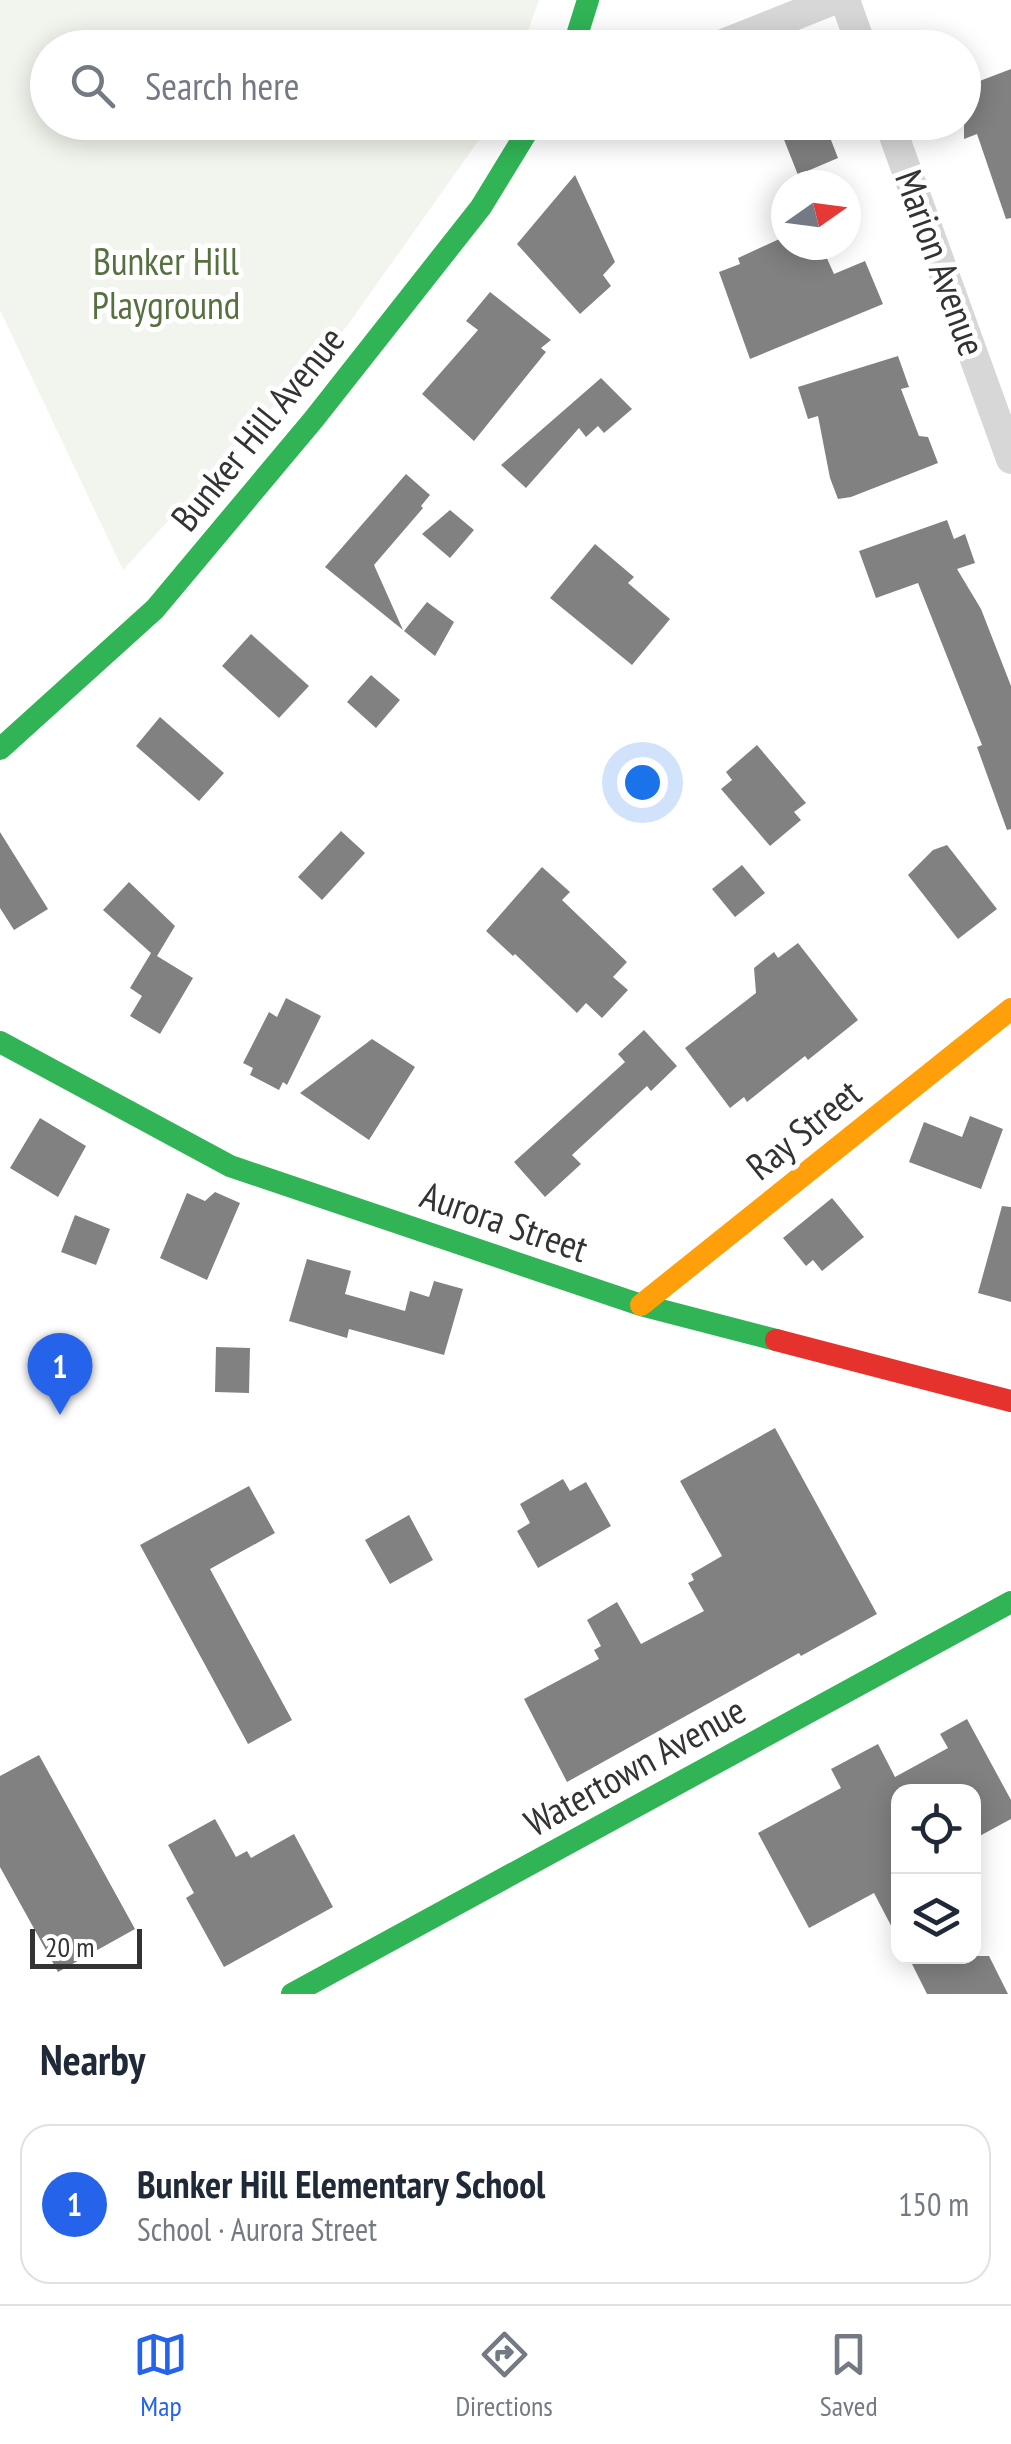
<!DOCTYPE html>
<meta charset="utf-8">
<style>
:root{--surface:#fff;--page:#f6f6f7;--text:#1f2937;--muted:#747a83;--line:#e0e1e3;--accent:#2563eb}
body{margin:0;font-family:"PT Sans Narrow",sans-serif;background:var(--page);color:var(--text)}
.controls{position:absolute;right:30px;bottom:30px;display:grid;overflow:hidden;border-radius:20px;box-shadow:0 5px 25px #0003}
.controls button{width:90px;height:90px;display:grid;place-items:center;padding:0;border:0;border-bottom:2px solid var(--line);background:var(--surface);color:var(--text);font:50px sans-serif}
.compass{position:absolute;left:771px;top:170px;width:90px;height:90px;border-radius:50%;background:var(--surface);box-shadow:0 5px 25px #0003;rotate:76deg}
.scale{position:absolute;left:30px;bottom:25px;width:112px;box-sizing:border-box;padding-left:10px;border:5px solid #333;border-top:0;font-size:28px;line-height:35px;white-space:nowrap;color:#333;-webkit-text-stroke:8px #fff;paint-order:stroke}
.you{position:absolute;left:642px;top:782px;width:35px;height:35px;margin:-25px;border:8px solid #fff;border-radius:50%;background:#1a73e8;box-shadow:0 0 0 15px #1a73e833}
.badge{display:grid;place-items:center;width:65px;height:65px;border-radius:50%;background:var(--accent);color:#fff;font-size:32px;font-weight:700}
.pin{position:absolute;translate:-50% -82px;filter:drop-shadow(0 2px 5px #0008)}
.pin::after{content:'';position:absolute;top:52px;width:35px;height:30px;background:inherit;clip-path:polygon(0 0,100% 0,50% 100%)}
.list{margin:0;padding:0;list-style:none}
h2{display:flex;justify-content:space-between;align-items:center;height:130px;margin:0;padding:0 40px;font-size:42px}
h2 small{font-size:32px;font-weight:400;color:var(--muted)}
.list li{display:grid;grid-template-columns:65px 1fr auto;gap:30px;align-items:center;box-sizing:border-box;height:160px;margin:0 20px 20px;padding:0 20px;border:2px solid var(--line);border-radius:30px}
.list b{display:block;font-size:38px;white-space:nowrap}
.list p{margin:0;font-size:32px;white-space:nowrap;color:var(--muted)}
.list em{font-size:32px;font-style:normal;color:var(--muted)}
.icon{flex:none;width:55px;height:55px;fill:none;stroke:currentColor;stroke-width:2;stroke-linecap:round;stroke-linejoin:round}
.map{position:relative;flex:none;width:1011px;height:1994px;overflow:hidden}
.search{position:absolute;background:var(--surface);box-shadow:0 5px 25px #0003;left:30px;right:30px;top:30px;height:110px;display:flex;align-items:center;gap:25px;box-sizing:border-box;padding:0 35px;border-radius:55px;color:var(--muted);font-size:38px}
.sheet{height:310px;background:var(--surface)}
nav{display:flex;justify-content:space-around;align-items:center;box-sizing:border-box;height:140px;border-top:2px solid var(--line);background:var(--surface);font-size:28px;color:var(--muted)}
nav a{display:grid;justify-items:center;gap:5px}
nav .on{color:var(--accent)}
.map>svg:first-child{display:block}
</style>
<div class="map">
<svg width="1011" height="1994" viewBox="0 0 1011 1994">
<rect width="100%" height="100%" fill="#fff"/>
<path fill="#f1f5ed" d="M 0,0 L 539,0 L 522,47 L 48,48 L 48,122 L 491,123 L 347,326 L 123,570 L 0,310 Z"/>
<path fill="#818181" d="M 1011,69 L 1011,218 L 1006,219 L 977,134 L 964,139 L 964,87 Z
M 777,122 L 824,122 L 838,158 L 798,175 Z
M 575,175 L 615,262 L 603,275 L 611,286 L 580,314 L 517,244 Z
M 786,236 L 786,245 L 821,245 L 834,274 L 865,261 L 883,304 L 750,359 L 719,272 L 740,264 L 738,258 Z
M 490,292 L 551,340 L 541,348 L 546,352 L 474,441 L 422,394 L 478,330 L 466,321 Z
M 898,356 L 909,387 L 901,389 L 919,436 L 928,437 L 938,463 L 851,497 L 838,499 L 830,478 L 818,416 L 808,419 L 798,387 Z
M 601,378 L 632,409 L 604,433 L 598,426 L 586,437 L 579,428 L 526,488 L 501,465 Z
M 406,474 L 430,495 L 421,506 L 423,508 L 374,565 L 403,630 L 325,567 Z
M 450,510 L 474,530 L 450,558 L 422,534 Z
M 947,520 L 954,539 L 965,534 L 975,563 L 957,569 L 981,609 L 1011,686 L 1011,829 L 1007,830 L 977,747 L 982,745 L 918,583 L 876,598 L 859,551 Z
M 595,544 L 634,577 L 628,583 L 670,619 L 632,665 L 550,598 Z
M 427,602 L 454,622 L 435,656 L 404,631 Z
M 251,634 L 309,686 L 279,718 L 222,666 Z
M 371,675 L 400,700 L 376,728 L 347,702 Z
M 160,717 L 224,773 L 199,801 L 136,746 Z
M 757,745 L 806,803 L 794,812 L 801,820 L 770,846 L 721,789 L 732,780 L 726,772 Z
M 341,831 L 365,853 L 322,900 L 298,877 Z
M 0,832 L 48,909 L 14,930 L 0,908 Z
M 947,845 L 997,909 L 958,939 L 908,875 L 933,850 Z
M 742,865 L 765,893 L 735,917 L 712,889 Z
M 542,867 L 570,892 L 562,900 L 627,962 L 613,977 L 628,990 L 602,1018 L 586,1003 L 577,1013 L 515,954 L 513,956 L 486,931 Z
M 129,882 L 175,926 L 157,956 L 193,978 L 160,1034 L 130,1016 L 142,996 L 130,988 L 151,953 L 103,910 Z
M 798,943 L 858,1020 L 808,1060 L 805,1056 L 747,1102 L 744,1097 L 730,1108 L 685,1048 L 756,993 L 754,968 L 774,952 L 778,958 Z
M 286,998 L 321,1016 L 287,1085 L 283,1082 L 279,1090 L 250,1075 L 253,1068 L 243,1063 L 269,1012 L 277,1017 Z
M 644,1030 L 677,1066 L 651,1091 L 647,1086 L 572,1155 L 581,1164 L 545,1197 L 514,1162 L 625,1062 L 618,1054 Z
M 372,1039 L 415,1067 L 369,1140 L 300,1093 Z
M 970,1116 L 1003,1129 L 981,1189 L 909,1162 L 924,1122 L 962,1137 Z
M 40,1118 L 86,1146 L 58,1197 L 10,1168 Z
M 215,1192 L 240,1203 L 207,1280 L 160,1258 L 187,1193 L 205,1201 Z
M 832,1198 L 864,1237 L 822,1271 L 813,1260 L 806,1266 L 783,1238 Z
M 1002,1206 L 1011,1207 L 1011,1302 L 978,1293 Z
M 75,1215 L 110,1229 L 96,1265 L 61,1252 Z
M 307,1259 L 351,1271 L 345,1294 L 405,1311 L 410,1291 L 429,1297 L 434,1281 L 463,1289 L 444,1355 L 349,1329 L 347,1338 L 289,1321 Z
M 216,1347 L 250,1348 L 249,1393 L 215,1392 Z
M 775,1428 L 877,1614 L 801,1656 L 799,1653 L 567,1782 L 524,1699 L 599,1659 L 594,1650 L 601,1646 L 587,1620 L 617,1602 L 641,1644 L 704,1611 L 688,1583 L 694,1580 L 691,1574 L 722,1556 L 680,1481 Z
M 563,1479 L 570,1491 L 586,1482 L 611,1526 L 538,1568 L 517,1531 L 530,1523 L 520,1504 Z
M 249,1486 L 275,1533 L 210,1569 L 292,1720 L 248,1744 L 140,1545 Z
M 409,1515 L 433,1560 L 390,1584 L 365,1540 Z
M 967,1719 L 1011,1800 L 1011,1819 L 974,1839 L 974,1792 L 898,1792 L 898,1939 L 874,1893 L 809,1928 L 758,1833 L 841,1788 L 831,1769 L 878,1744 L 895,1777 L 948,1748 L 940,1734 Z
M 39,1755 L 135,1929 L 58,1972 L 0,1867 L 0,1776 Z
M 215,1819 L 236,1857 L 247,1851 L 251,1858 L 294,1834 L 333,1907 L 224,1967 L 186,1898 L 194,1893 L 168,1845 Z
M 908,1956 L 989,1956 L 1008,1994 L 927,1994 Z"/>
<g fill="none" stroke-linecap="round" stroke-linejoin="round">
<path stroke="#d7d7d7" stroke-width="30" d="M 845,0 L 862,48
M 713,48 L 833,0
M 889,122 L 1011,459"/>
<path stroke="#30b455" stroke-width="22" d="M 573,48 L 588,0
M 0,749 L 155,609 L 314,419 L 481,207 L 533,122
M 0,1042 L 230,1166 L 641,1305 L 776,1340
M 292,1994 L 1011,1602"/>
<path stroke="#ff9f0a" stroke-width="22" d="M 641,1305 L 1011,1009"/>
<path stroke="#e5322d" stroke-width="22" d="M 776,1340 L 1011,1401"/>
</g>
<g text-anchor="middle" stroke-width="10" stroke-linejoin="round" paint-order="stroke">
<g font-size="38" fill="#56703f" stroke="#fff">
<text x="166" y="275">Bunker Hill<tspan x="166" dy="44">Playground</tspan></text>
</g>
<g font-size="38" fill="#333" stroke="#fff">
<text transform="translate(940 263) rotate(70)" y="13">Marion Avenue</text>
<text transform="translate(258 429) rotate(-51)" y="13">Bunker Hill Avenue</text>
<text transform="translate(804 1130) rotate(-39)" y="13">Ray Street</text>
<text transform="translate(504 1222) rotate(19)" y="13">Aurora Street</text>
<text transform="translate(635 1767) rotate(-29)" y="13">Watertown Avenue</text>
</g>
</g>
</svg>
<div class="controls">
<button><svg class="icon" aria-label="locate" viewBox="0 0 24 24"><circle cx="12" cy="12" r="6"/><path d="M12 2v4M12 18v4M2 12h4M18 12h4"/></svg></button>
<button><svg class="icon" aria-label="layers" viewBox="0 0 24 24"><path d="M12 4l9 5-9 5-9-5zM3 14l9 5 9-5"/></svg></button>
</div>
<svg class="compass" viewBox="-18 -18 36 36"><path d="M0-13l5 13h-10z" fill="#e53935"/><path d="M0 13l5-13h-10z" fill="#747a83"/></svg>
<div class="scale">20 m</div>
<div class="you"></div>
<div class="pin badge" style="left:60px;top:1415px">1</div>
<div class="search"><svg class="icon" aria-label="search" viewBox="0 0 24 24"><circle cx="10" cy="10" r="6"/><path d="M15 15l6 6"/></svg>Search here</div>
</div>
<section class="sheet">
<h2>Nearby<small></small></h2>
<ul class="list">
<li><span class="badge">1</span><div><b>Bunker Hill Elementary School</b><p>School · Aurora Street</p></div><em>150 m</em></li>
</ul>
</section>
<nav>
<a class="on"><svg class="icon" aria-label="map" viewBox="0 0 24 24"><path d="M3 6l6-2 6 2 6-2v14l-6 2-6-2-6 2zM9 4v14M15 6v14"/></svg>Map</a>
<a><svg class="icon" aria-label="directions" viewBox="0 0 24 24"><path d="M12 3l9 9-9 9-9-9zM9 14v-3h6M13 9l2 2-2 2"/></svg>Directions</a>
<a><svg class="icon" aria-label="saved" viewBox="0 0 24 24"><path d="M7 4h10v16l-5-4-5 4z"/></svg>Saved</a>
</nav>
